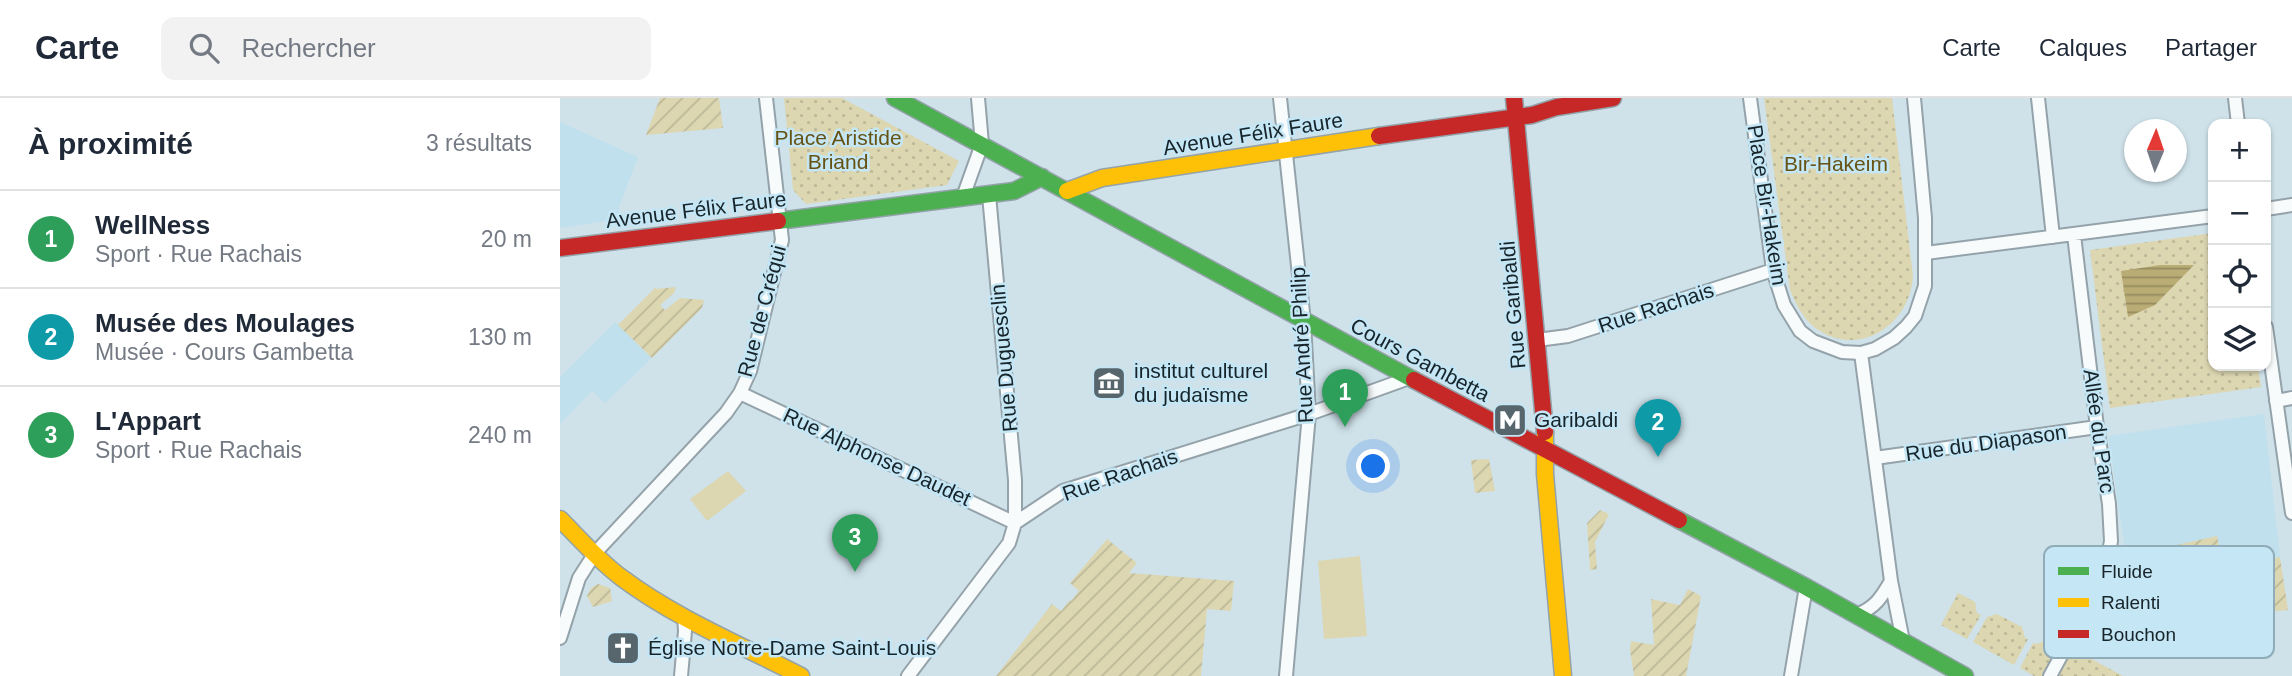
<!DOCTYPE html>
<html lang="fr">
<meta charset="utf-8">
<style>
:root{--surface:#fff;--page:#f2f2f3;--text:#1f2937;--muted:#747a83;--line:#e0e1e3;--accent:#57666d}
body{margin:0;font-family:Arial,sans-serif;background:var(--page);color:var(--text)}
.controls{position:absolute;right:21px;top:21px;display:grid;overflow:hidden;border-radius:14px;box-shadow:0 2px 5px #0004}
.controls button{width:63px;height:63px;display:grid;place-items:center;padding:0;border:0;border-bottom:2px solid var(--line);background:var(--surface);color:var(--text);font:35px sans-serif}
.compass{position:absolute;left:1564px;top:21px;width:63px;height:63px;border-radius:50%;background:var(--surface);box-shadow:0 2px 5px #0004;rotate:2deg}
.you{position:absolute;left:814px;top:369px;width:24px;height:24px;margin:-18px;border:5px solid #fff;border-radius:50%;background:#1a73e8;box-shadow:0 0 0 10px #1a73e833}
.badge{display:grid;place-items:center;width:46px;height:46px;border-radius:50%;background:var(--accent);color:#fff;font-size:23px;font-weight:700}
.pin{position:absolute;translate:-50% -58px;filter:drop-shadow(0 2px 4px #0008)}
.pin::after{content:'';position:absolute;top:37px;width:24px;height:21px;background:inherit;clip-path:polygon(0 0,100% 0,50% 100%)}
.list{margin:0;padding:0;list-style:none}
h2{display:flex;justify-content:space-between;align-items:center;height:91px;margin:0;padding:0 28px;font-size:30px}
h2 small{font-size:23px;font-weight:400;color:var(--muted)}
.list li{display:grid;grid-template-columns:46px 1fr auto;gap:21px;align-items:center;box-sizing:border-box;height:98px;padding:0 28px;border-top:2px solid var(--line)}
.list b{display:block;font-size:26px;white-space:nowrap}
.list p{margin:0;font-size:23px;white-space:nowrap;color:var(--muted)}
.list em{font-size:23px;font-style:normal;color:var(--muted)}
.icon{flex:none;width:38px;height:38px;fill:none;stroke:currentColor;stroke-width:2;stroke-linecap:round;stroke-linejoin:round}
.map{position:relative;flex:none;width:1732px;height:578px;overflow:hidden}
header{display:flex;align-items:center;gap:42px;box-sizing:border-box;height:98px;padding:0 35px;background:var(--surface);border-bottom:2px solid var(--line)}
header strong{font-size:33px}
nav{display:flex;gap:38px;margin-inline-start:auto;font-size:24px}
.search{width:490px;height:63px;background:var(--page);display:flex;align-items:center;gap:18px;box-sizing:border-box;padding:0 24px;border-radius:14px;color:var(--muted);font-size:26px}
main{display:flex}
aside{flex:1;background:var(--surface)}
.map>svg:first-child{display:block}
</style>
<header>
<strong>Carte</strong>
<div class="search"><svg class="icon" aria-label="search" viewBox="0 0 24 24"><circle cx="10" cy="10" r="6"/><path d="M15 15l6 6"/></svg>Rechercher</div>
<nav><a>Carte</a><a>Calques</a><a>Partager</a></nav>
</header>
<main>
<aside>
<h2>À proximité<small>3 résultats</small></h2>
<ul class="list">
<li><span class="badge" style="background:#2e9e5b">1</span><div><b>WellNess</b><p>Sport · Rue Rachais</p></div><em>20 m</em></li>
<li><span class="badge" style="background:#0f9aa8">2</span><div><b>Musée des Moulages</b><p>Musée · Cours Gambetta</p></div><em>130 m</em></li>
<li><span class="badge" style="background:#2e9e5b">3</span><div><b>L'Appart</b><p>Sport · Rue Rachais</p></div><em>240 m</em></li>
</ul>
</aside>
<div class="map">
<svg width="1732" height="578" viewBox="0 0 1732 578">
<defs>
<pattern id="grass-dots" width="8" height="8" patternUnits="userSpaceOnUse" patternTransform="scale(1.75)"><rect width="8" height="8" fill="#dcd6b1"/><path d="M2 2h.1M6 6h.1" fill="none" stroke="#bcb898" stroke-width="1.8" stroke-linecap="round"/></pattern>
<pattern id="garden-furrows" width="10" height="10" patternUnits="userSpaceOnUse" patternTransform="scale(1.75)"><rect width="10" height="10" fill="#dcd6b1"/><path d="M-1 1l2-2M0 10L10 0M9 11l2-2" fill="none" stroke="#bcb898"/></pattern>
<pattern id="water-rules" width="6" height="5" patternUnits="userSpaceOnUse" patternTransform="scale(1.75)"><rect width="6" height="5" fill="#b9ac74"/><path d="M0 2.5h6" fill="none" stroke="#958c5f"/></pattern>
</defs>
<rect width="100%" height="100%" fill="#cfe2ea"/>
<path fill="#c1e0ee" d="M 0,24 L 78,59 L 59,109 L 61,121 L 0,130 Z
M 55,224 L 92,260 L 45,305 L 32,293 L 0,326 L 0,279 Z
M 1704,316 L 1720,459 L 1664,472 L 1657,438 L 1566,459 L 1548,338 Z"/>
<path fill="url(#grass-dots)" d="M 224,0 L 282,0 L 399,63 L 387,87 L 246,106 L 233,92 Z
M 1204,0 L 1332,0 L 1353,178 C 1350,228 1297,262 1254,229 C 1242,219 1236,206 1230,192 Z
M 1653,135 L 1653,268 L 1698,268 L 1701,289 L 1550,310 L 1530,152 Z
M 1398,495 L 1415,504 L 1417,515 L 1421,517 L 1407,541 L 1381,527 Z
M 1437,516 L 1462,529 L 1465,540 L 1468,541 L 1454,567 L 1413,544 L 1427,519 Z
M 1485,543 L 1498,549 L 1483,578 L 1474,578 L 1460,570 L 1473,545 L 1476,546 Z
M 1513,551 L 1563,578 L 1499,578 Z"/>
<path fill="url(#garden-furrows)" d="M 100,0 L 159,0 L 163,30 L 86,37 Z
M 96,189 L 96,191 L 116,189 L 114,195 L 100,207 L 105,212 L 120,200 L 144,202 L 142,210 L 92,260 L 58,227 Z
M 929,361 L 935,393 L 915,395 L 911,362 Z
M 1040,412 L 1049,416 L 1035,444 L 1037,471 L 1030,472 L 1027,425 Z
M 1657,438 L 1664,471 L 1720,459 L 1728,512 L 1708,514 L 1686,523 L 1685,518 L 1653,521 L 1651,513 L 1618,516 L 1581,493 L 1582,489 L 1569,482 L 1566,485 L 1552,478 L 1554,461 Z
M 547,441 L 577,465 L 569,475 L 674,483 L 671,513 L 647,511 L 641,578 L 436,578 L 492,506 L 501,513 L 510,502 L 511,503 L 519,493 L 510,485 Z
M 38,486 L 50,490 L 52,503 L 33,509 L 27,498 L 31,490 Z
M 1128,491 L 1141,498 L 1126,578 L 1074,578 L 1070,552 L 1071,543 L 1094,547 L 1091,501 L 1120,507 Z"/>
<path fill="#dcd6b1" d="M 168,373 L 186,393 L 147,423 L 130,401 Z
M 800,458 L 807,538 L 764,541 L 758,463 Z"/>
<path fill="url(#water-rules)" d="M 1600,167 L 1634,167 L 1595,207 L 1568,219 L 1561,173 Z"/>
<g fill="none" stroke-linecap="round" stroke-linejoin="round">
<path stroke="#aabcc4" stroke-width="12" stroke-dasharray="12 6" stroke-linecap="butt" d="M 1508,545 L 1520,523"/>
<g stroke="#94a2a9" stroke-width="16">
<path id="street" d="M 720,0 L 744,224 L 749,316 L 726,578
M 1190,0 L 1213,172 L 1224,207 L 1240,233 L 1253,243 L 1282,254 L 1301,255 L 1315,251 L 1334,240 L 1346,229 L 1355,218 L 1365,188 L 1365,120 L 1354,0
M 1478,0 L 1493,139
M 1675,0 L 1678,26
M 403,99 L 422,46 L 418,0
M 1706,111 L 1732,107
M 1514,137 L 1537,329 L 1549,406 L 1551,443 L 1544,479 L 1520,523
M 1366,155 L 1653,118
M 1706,229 L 1732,415
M 977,242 L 1008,238 L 1213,172
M 1301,255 L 1331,483
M 180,295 L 455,425
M 1716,303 L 1732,300
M 1315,360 L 1537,329
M 455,425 L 503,393 L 749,316 L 849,280
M 1296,517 C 1315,510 1321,500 1331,483 L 1343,543
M 0,540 L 19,480 L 35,455 L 166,315 L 180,295 L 190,273 L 222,142 L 206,0
M 121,578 L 125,533 L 124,518
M 348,578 L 449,445 L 455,425 L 455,382 L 429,97
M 1231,578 L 1246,489
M 1490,578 L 1508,545"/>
</g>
<g stroke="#94a2a9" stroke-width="19">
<path id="fast" d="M 335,0 L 854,282
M 218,123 L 454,93 L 482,79
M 1119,422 L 1246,489 L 1405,578"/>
</g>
<g stroke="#94a2a9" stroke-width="19">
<path id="slow" d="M 507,93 L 542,80 L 819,38
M 985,334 L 985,376 L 1003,578
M 0,421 C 20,441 39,463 62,480 C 117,521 181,547 241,578"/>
</g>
<g stroke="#94a2a9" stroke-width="19">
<path id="jam" d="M 954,0 L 985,334
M 819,38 L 972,17 L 997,9 L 1053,0
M 0,150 L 218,123
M 854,282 L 1119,422"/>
</g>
<use href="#street" stroke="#f8fbfc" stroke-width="12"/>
<use href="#fast" stroke="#4caf50" stroke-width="16"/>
<use href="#slow" stroke="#ffc107" stroke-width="16"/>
<use href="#jam" stroke="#c62828" stroke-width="16"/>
</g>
<defs>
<g id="museum-square" transform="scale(1.75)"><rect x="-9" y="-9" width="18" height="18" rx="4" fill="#57666d" stroke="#c4e6f5"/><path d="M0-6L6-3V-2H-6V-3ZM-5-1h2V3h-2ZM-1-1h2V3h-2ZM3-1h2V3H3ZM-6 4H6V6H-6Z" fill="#fff"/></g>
<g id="metro-square" transform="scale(1.75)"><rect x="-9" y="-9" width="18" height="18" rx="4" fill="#57666d" stroke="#c4e6f5"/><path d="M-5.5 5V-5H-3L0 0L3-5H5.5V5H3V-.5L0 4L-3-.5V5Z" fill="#fff"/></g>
<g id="church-square" transform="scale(1.75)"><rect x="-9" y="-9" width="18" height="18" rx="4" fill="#57666d" stroke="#c4e6f5"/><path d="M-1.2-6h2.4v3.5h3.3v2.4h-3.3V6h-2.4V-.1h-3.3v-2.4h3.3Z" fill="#fff"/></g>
</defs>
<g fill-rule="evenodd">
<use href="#museum-square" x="549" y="285"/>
<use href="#metro-square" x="950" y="322"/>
<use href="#church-square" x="63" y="550"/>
</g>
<g text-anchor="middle" stroke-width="5" stroke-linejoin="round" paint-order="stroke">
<g font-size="21" fill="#17242a" stroke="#c4e6f5">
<text transform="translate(693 36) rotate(-9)" y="7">Avenue Félix Faure</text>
<text transform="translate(1207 107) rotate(81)" y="7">Place Bir-Hakeim</text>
<text transform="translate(136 112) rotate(-7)" y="7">Avenue Félix Faure</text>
<text transform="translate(953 207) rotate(-95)" y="7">Rue Garibaldi</text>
<text transform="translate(1096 210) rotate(-18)" y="7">Rue Rachais</text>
<text transform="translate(202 213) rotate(-75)" y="7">Rue de Créqui</text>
<text transform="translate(742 247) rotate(-93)" y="7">Rue André Philip</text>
<text transform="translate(444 260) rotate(-95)" y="7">Rue Duguesclin</text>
<text transform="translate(860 262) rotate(28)" y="7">Cours Gambetta</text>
<text transform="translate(1539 333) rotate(82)" y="7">Allée du Parc</text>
<text transform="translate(1426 345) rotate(-8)" y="7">Rue du Diapason</text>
<text transform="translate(317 359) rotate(25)" y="7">Rue Alphonse Daudet</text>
<text transform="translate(560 377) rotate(-19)" y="7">Rue Rachais</text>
</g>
<g font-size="21" fill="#665213" stroke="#c4e6f5">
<text x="278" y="47">Place Aristide<tspan x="278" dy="24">Briand</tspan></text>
<text x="1276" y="73">Bir-Hakeim</text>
</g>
<g font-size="21" fill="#17242a" stroke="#c4e6f5" text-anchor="start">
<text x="574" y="280">institut culturel<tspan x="574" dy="24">du judaïsme</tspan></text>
<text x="974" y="329">Garibaldi</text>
<text x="88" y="557">Église Notre-Dame Saint-Louis</text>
</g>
</g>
<rect x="1484" y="448" width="230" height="112" rx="10" fill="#c4e6f5" stroke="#90acb8" stroke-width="2"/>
<rect x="1498" y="469" width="31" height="8" fill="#4caf50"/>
<rect x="1498" y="500" width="31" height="9" fill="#ffc107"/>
<rect x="1498" y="532" width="31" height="8" fill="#c62828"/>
<g font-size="19" fill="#17242a">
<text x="1541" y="480">Fluide</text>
<text x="1541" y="511">Ralenti</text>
<text x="1541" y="543">Bouchon</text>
</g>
</svg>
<div class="controls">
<button>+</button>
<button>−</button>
<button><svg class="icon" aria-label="locate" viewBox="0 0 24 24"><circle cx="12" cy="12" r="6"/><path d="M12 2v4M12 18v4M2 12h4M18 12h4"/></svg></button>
<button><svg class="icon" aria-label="layers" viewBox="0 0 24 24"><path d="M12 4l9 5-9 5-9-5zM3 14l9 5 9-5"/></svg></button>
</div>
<svg class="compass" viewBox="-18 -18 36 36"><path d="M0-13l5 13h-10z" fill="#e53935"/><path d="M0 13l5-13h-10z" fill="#747a83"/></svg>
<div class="you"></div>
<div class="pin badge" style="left:785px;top:329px;background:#2e9e5b">1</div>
<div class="pin badge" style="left:1098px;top:359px;background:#0f9aa8">2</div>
<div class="pin badge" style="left:295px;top:474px;background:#2e9e5b">3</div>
</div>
</main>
